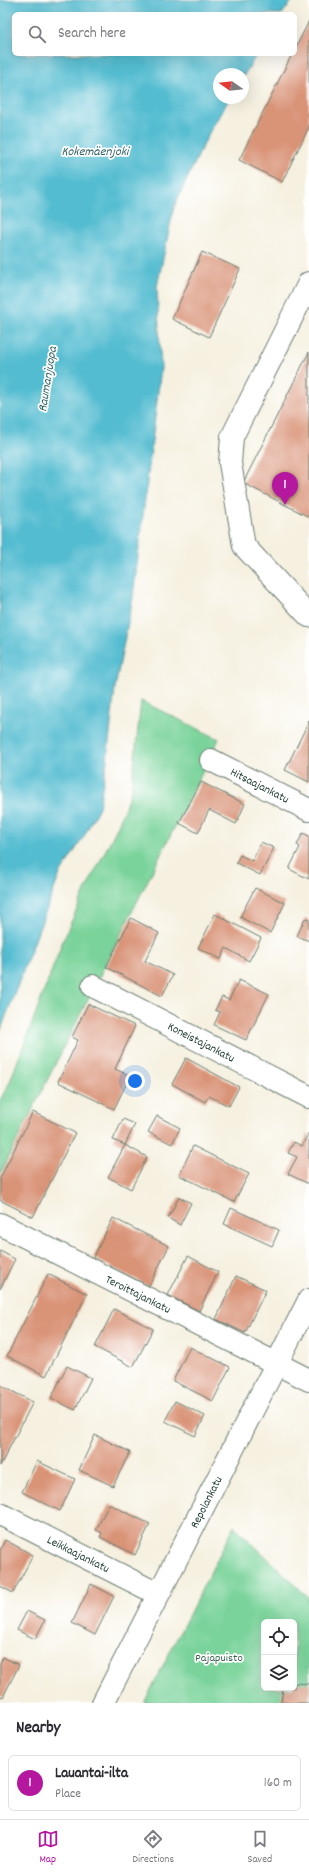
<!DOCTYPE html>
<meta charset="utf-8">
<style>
:root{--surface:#fff;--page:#f2f2f3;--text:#2b2b33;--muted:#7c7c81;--line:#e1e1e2;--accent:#b5179e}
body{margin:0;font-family:Dekko,sans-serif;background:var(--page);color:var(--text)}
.controls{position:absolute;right:12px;bottom:12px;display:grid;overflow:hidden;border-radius:6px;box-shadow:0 4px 16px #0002}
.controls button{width:36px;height:36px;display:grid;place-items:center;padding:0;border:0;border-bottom:1px solid var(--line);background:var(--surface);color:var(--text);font:20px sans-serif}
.compass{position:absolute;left:213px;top:68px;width:36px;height:36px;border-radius:50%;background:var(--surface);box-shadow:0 4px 16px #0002;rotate:284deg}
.you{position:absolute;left:135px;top:1081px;width:14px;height:14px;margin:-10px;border:3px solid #fff;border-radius:50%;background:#1a73e8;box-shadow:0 0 0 6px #1a73e833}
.badge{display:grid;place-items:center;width:26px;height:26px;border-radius:50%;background:var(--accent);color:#fff;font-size:13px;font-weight:700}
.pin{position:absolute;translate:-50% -33px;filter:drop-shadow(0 1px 2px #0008)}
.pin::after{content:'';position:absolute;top:21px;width:14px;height:12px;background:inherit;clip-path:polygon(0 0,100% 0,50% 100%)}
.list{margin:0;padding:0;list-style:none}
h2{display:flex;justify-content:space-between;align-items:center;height:52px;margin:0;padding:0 16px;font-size:17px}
h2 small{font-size:13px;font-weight:400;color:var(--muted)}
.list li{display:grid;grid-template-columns:26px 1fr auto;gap:12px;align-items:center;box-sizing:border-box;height:56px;margin:0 8px 8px;padding:0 8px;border:1px solid var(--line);border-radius:6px}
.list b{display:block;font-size:15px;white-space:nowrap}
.list p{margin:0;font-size:13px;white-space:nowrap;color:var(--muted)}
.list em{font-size:13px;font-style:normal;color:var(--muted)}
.icon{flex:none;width:22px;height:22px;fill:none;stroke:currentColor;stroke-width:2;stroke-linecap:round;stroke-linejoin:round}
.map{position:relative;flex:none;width:309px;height:1703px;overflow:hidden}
.search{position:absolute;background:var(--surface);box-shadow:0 4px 16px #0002;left:12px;right:12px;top:12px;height:44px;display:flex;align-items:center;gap:10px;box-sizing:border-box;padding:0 14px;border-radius:6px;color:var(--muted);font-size:15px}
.sheet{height:116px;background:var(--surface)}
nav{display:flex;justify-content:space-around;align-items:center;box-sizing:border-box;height:56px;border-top:1px solid var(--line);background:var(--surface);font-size:11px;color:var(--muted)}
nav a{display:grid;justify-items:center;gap:2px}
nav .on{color:var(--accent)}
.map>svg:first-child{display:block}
</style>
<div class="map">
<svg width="309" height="1703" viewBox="0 0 309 1703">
<rect width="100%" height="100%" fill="#fff"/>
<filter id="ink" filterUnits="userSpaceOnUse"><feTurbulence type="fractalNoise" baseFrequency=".025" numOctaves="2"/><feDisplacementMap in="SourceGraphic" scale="8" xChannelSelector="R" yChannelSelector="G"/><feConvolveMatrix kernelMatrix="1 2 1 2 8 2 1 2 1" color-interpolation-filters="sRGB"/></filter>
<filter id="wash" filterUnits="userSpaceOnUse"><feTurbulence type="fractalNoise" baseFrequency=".012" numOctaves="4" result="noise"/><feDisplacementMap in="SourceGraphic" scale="16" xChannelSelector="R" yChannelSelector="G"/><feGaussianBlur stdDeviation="0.9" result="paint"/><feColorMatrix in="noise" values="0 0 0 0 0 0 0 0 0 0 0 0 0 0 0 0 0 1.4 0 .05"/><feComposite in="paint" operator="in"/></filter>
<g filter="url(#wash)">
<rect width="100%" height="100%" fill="#f5f0df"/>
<path fill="#79d39a" stroke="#4c8867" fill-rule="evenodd" d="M 141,701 L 219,739 L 0,1174 L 0,1100 L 9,1084 L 64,938 L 85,891 L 117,828 L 131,791 Z
M 234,1526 L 309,1598 L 309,1703 L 144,1703 ZM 264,1622 L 294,1622 L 294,1688 L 264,1688 Z"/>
<path fill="#53bcd0" stroke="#397c82" d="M 0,0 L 293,0 L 282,14 L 14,14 L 14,54 L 257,54 L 243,77 L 243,74 L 219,74 L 219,98 L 230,98 L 209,133 L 174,207 L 157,287 L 161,368 L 133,597 L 115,688 L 107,760 L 99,807 L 83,838 L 60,874 L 0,1032 Z"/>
<g id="blocks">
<path fill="#d99377" d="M 309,21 L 309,127 L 282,182 L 239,160 L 292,54 L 295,54 L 295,49 Z
M 202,252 L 240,269 L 209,337 L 172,319 Z
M 309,352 L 309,517 L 243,483 Z
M 309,721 L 309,782 L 285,770 Z
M 201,782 L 245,804 L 236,824 L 209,810 L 198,833 L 179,823 Z
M 303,833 L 309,836 L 309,879 L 289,869 L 300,847 L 297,845 Z
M 261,842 L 274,848 L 260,875 L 236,863 L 240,855 L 252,861 Z
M 255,888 L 285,903 L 270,933 L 240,917 Z
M 215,914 L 261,938 L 249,961 L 226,948 L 221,959 L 198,948 Z
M 131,918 L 159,933 L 145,961 L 173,975 L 162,996 L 106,967 Z
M 305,918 L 309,920 L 309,941 L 297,936 Z
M 239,980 L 269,994 L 246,1040 L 214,1025 L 220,1012 L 215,1010 L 222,997 L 229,1000 Z
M 88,1004 L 135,1026 L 115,1069 L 130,1076 L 114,1109 L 58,1082 L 78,1040 L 72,1037 Z
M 186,1058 L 239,1087 L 229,1106 L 209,1096 L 205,1102 L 172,1084 Z
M 33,1112 L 75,1133 L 33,1217 L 0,1200 L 0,1178 Z
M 157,1116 L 180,1128 L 172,1144 L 148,1132 Z
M 123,1119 L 135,1124 L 125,1145 L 113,1140 Z
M 309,1132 L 309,1184 L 288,1174 L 297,1157 L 288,1153 L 294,1142 L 302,1146 Z
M 125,1145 L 147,1157 L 131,1189 L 108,1177 Z
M 193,1146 L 249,1174 L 234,1202 L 179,1175 Z
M 179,1197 L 191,1203 L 180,1225 L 168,1218 Z
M 231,1208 L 279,1230 L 272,1246 L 224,1224 Z
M 113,1218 L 169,1246 L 149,1286 L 93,1258 Z
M 0,1251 L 15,1259 L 0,1289 Z
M 188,1256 L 218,1272 L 199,1311 L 168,1295 Z
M 48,1274 L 87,1294 L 46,1376 L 7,1356 Z
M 236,1276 L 266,1290 L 245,1333 L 216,1319 Z
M 114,1309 L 153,1329 L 133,1367 L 95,1347 Z
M 190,1347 L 230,1367 L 213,1401 L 173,1381 Z
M 67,1366 L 91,1378 L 75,1410 L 51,1398 Z
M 0,1385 L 33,1402 L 0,1466 Z
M 175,1401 L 205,1416 L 195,1436 L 165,1421 Z
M 95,1435 L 130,1452 L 113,1486 L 79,1470 Z
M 37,1461 L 75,1479 L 60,1511 L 22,1492 Z
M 109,1504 L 150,1524 L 135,1555 L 100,1537 L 102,1533 L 96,1530 Z
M 5,1540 L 33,1555 L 13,1593 L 0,1586 L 0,1550 Z
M 91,1584 L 114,1596 L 95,1635 L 72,1623 Z
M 27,1611 L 45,1620 L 35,1639 L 17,1630 Z
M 3,1657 L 19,1665 L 3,1697 L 0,1696 L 0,1664 Z
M 294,1683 L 309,1684 L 309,1703 L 281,1703 L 283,1688 L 294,1688 Z"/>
</g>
</g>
<g filter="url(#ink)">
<use href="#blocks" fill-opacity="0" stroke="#6a7c70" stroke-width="1"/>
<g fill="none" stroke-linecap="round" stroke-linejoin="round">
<g stroke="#6a7c70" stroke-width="24">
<g id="minor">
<path d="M 309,283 L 232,437 L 230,463 L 244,546 L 309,616"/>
<path id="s1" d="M 211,760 L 309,810"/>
<path id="s2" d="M 93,986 L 309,1097"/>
<path id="s3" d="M 0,1224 L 309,1380"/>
<path id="s4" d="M 0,1514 L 158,1594"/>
<path id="s5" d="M 103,1703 L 309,1300"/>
</g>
</g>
<use href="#minor" stroke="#fff" stroke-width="22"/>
</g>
</g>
<g text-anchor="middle" stroke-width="3.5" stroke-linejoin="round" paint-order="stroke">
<g font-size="12" fill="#1f3d34" stroke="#fff">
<text dy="4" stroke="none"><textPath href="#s1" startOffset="55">Hitsaajankatu</textPath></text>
<text dy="4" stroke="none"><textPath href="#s2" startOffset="122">Koneistajankatu</textPath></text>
<text dy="4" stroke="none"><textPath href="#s3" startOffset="155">Teroittajankatu</textPath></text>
<text dy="4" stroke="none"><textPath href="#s5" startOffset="226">Repolankatu</textPath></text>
<text dy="4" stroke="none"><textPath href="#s4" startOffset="88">Leikkaajankatu</textPath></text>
</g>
<g font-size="12" fill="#36624e" stroke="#fff">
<text x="219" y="1661">Pajapuisto</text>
</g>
<g font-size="13" font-style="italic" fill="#2f6363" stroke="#fff">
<text x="95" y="155">Kokemäenjoki</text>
<text transform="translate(46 379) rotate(-81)" y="5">Raumanjuopa</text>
</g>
</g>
</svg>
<div class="controls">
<button><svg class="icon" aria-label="locate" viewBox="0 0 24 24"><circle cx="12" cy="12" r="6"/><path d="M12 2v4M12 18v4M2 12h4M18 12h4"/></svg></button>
<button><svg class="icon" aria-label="layers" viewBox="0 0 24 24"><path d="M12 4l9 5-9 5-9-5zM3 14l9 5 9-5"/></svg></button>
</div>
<svg class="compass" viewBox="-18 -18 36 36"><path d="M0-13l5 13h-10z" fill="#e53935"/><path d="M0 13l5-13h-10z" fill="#7c7c81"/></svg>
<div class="you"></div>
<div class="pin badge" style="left:285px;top:505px">1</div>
<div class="search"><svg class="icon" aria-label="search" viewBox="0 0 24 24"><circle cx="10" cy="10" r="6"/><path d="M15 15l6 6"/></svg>Search here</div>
</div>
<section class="sheet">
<h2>Nearby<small></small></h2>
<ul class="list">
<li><span class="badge">1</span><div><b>Lauantai-ilta</b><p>Place</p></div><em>160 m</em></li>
</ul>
</section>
<nav>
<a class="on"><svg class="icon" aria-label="map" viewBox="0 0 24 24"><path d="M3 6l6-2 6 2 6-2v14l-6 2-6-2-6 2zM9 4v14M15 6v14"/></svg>Map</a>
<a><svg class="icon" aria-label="directions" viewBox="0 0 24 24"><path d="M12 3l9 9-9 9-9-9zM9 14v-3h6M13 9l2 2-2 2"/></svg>Directions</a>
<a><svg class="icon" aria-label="saved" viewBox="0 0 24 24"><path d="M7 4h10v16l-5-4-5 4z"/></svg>Saved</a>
</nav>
